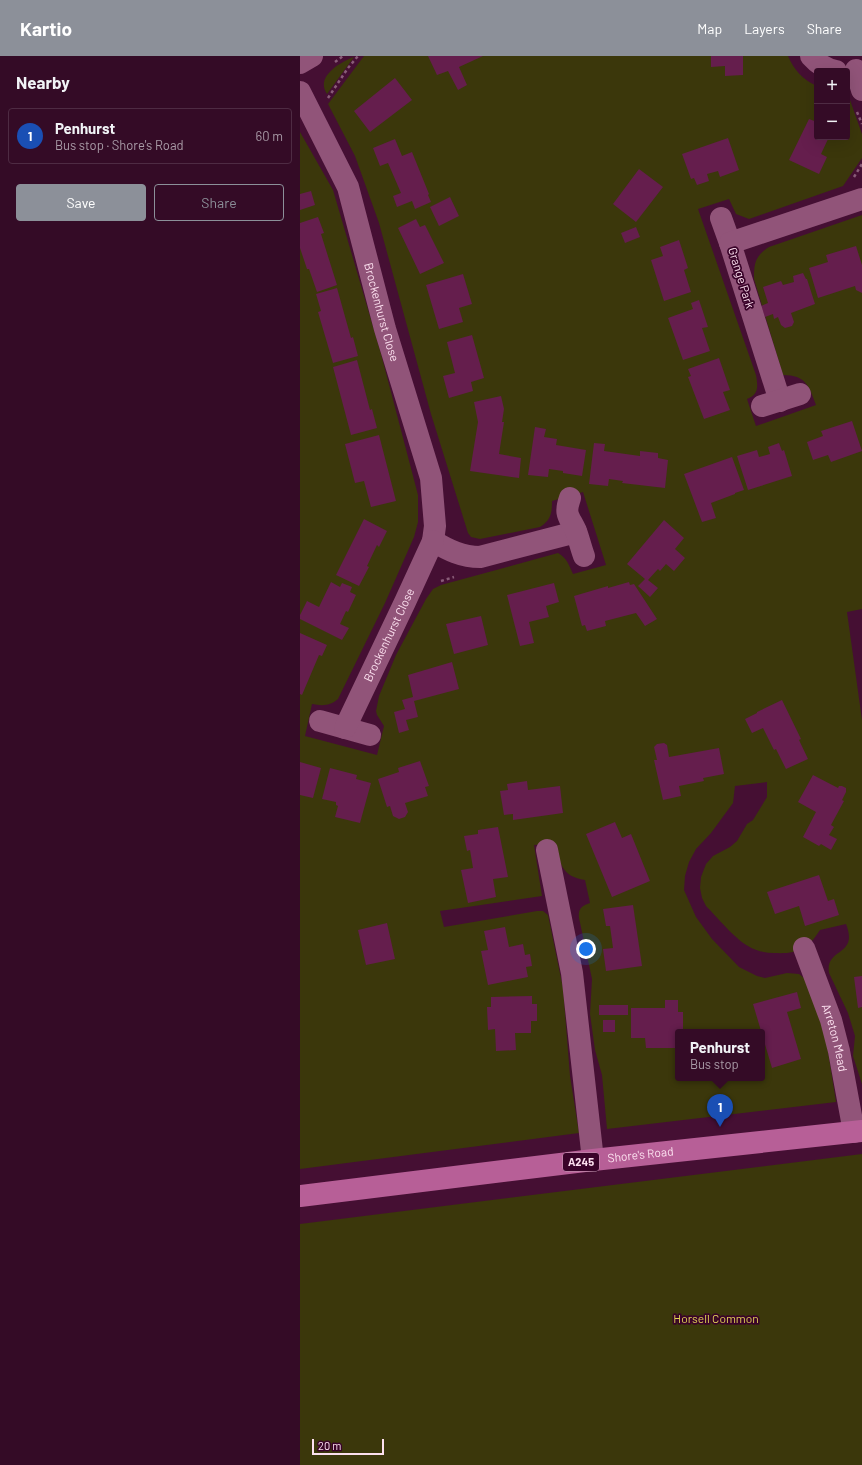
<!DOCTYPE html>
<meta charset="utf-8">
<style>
:root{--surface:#340b26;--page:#3c142e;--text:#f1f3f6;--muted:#a99ba7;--line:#4e2b43;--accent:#8c9099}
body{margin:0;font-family:Barlow,sans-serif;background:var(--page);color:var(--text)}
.controls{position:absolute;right:12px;top:12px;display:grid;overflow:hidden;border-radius:4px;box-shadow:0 4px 16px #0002}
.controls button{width:36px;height:36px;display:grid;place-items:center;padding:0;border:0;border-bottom:1px solid var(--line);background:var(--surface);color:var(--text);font:20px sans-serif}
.scale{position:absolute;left:12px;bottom:10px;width:72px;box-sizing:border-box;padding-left:4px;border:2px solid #fce0ef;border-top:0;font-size:11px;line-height:14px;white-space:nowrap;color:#fce0ef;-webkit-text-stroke:3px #390329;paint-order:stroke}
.you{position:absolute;left:286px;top:893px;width:14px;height:14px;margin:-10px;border:3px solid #fff;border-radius:50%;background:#1a73e8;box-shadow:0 0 0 6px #1a73e833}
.badge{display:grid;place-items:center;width:26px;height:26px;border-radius:50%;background:var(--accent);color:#fff;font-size:13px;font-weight:700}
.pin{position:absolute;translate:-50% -33px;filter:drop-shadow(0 1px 2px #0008)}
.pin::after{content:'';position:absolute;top:21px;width:14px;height:12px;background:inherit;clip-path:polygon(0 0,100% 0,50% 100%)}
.popup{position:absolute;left:375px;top:973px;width:90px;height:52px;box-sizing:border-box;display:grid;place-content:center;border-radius:4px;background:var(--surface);filter:drop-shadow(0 1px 3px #0005);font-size:13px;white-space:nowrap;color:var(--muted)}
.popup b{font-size:15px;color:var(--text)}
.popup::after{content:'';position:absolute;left:50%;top:100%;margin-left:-8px;border:8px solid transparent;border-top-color:var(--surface)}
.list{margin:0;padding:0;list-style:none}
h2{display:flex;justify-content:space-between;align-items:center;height:52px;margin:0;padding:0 16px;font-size:17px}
h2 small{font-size:13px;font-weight:400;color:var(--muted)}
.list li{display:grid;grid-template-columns:26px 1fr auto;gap:12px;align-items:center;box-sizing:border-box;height:56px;margin:0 8px 8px;padding:0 8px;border:1px solid var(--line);border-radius:4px}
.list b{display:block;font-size:15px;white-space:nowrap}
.list p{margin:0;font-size:13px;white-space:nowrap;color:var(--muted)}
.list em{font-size:13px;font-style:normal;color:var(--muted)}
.actions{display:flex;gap:8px;padding:12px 16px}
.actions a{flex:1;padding:9px 0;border:1px solid var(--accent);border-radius:4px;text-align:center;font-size:14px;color:var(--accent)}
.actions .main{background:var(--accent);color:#fff}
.map{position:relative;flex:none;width:562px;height:1409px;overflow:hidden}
header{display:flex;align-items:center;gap:24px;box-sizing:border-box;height:56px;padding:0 20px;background:var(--accent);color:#fff}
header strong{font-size:19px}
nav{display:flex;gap:22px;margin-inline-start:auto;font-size:14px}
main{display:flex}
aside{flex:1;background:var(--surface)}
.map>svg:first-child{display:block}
</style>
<header>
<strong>Kartio</strong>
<nav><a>Map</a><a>Layers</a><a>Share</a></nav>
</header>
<main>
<aside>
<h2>Nearby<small></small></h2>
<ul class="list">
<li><span class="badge" style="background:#1a4fb4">1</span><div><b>Penhurst</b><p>Bus stop · Shore's Road</p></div><em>60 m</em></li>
</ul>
<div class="actions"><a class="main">Save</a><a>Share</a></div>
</aside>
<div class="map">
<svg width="562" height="1409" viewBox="0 0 562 1409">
<rect width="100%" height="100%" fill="#450f33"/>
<path fill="#3b370b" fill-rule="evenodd" d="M 64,0 L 488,0 C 494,14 503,24 517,30 L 517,81 L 547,81 L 547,39 L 550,44 L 562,78 L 562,102 L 543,130 L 449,163 L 436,158 L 429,143 L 398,153 L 456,319 C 458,331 459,338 447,343 L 456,370 L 516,349 C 509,330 506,319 483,319 L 454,223 C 454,207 455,200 469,191 L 562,159 L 562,553 L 547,556 L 562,664 L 562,1028 L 553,1000 L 555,980 L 548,957 L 529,917 C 525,891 559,901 546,868 L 520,874 C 507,894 498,898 474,897 C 465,897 456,895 448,890 C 435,883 417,861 406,850 L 402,842 L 400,832 L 401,821 L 406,808 L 413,800 L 430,791 L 437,785 L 447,768 L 453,764 L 467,741 L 467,726 L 435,730 L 433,747 L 411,777 L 396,793 L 389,806 L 385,820 L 384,834 L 396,861 L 412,883 L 439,911 L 457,920 L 465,922 L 487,917 L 499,918 L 504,922 L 523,964 L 536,1046 L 307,1073 L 302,1019 L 295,994 L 290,958 L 292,923 L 279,862 C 278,853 281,850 290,847 L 285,824 C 262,821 259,806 255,787 L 234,789 L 242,840 L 140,855 L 144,871 L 237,855 L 243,855 L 248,859 L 263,932 L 270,1020 L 279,1077 L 0,1113 L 0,76 L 33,134 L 81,298 L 118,439 L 118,466 L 114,481 L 85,547 L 38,643 C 30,650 22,650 12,648 L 5,680 L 77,699 L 84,670 L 77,659 L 76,655 L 79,640 L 96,599 L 126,543 L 133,533 L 141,529 L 258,497 C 267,502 269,509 273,518 L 306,509 L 283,436 L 252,445 C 252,457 251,464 240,471 L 180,483 L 171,481 L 168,477 L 131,358 L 79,167 L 55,100 L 28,48 ZM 378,976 L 462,976 L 462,1022 L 378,1022 Z
M 54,1 L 27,38 C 15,21 40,6 54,1 Z
M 562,1098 L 562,1409 L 0,1409 L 0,1168 Z"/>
<path fill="#651e4d" d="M 128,0 L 183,0 L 159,11 L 167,29 L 158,34 L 148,15 L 137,19 Z
M 411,0 L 443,0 L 443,19 L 425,20 L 425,10 L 411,11 Z
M 95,22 L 112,44 L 70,76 L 54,55 Z
M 509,63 L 517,66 L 517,81 L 529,81 L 521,98 L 527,101 L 519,118 L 489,104 Z
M 428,82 L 439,114 L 420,121 L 418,115 L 407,118 L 409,125 L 397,129 L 394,122 L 391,123 L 382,98 Z
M 95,83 L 102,100 L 112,96 L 129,138 L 128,139 L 131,146 L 115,153 L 112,145 L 97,151 L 93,140 L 101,137 L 88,107 L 80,110 L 73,92 Z
M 339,113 L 363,131 L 336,166 L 313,148 Z
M 11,135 L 15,149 L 0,154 L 0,138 Z
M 150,141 L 159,160 L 139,170 L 130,151 Z
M 18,161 L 24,177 L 21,178 L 37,229 L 17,236 L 9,213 L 7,213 L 0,192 L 0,167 Z
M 116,163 L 120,171 L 125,169 L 144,207 L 120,218 L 98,172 Z
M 336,171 L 340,181 L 325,187 L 321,177 Z
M 379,184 L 388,212 L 384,214 L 391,236 L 364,245 L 351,204 L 363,200 L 360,191 Z
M 556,190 L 562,209 L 562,237 L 556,234 L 555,230 L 518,242 L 509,212 L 528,206 L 526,199 Z
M 503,217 L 506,223 L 507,223 L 515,248 L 491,257 L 494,266 L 492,270 L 485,272 L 481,269 L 478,261 L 474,263 L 473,258 L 465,261 L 461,250 L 468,247 L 463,231 L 481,225 L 483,229 L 494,226 L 493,220 Z
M 163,218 L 172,248 L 159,252 L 163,266 L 139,273 L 126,229 Z
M 37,232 L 51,282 L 53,281 L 58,300 L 33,307 L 18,256 L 21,255 L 16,238 Z
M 399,244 L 408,271 L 402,272 L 410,295 L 383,304 L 368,262 L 393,253 L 391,247 Z
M 172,279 L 184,322 L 171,326 L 173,335 L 149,342 L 143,320 L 155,317 L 147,286 Z
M 419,302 L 430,334 L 423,336 L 430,354 L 404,363 L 388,321 L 391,320 L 388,313 Z
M 57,304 L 70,354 L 72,353 L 77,372 L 51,379 L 33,311 Z
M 201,340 L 204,353 L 202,366 L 204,366 L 199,398 L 221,402 L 219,422 L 170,415 L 178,366 L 174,346 Z
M 552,365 L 562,395 L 531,406 L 528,399 L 513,404 L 507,386 L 523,380 L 521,375 Z
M 235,371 L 246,373 L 244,381 L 257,383 L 256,389 L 286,394 L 282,420 L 263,417 L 263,415 L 249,413 L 248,421 L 228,419 Z
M 79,379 L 96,445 L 71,451 L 64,425 L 55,427 L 45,388 Z
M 294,387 L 305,388 L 304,395 L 340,400 L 340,395 L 358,397 L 358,402 L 368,404 L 365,432 L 322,427 L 323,425 L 309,423 L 308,430 L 289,428 Z
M 479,387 L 482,395 L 484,394 L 492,420 L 448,434 L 437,400 L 457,394 L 459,401 L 470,398 L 468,391 Z
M 432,401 L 444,434 L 435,437 L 435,438 L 411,447 L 416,462 L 402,466 L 384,418 Z
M 64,463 L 87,475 L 79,491 L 77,489 L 67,510 L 69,511 L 59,530 L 36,519 Z
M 364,464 L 384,482 L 375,493 L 385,502 L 374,515 L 366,508 L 360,515 L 358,513 L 348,524 L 358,532 L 350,541 L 338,530 L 345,523 L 327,508 Z
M 31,526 L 40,531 L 42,527 L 52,531 L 50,536 L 56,539 L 48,556 L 46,555 L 40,568 L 49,572 L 42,584 L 0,563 L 0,559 L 7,545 L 19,551 Z
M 329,526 L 330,529 L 334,528 L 357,563 L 345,570 L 336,557 L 305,565 L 306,570 L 287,575 L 285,569 L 282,570 L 274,540 L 308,530 L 308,532 Z
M 254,527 L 259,546 L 246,550 L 249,561 L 229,566 L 234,587 L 220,590 L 207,539 Z
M 181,560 L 188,589 L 154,598 L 146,568 Z
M 0,577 L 27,589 L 22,600 L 19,599 L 2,639 L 0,638 Z
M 152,606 L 159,633 L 114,645 L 118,661 L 106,664 L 109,674 L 99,677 L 94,656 L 105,653 L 102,644 L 113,641 L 108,619 Z
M 482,644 L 501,683 L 499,684 L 508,703 L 486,713 L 476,693 L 474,694 L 463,672 L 452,677 L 445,663 L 457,657 L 457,656 Z
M 364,687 L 367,689 L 369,701 L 419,692 L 424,718 L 403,722 L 404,725 L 379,730 L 381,740 L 363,744 L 354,704 L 357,704 L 354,691 L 357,688 Z
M 120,705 L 129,730 L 125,731 L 128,740 L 105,747 L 108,756 L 105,761 L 99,763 L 93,760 L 90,750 L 87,751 L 78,723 L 99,716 L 98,712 Z
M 0,706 L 21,712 L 13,742 L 0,739 Z
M 30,712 L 57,719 L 56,723 L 71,727 L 60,767 L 35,761 L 38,750 L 36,749 L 36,746 L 22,743 Z
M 513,719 L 538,732 L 539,730 L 542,730 L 546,732 L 546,736 L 542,744 L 544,745 L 531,769 L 534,771 L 529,779 L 537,783 L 531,794 L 521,788 L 519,790 L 503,781 L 516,756 L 498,746 Z
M 227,725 L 228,734 L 260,730 L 263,757 L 213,764 L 213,758 L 204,759 L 200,735 L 208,734 L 207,728 Z
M 315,766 L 322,782 L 331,778 L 350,825 L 312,841 L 286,778 Z
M 198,771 L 208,821 L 193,823 L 196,841 L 168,847 L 161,814 L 173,812 L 170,794 L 167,795 L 164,780 L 178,778 L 178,774 Z
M 519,819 L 528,845 L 534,843 L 539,859 L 505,870 L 499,850 L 475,858 L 467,836 Z
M 333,849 L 342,910 L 306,915 L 303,893 L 313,892 L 310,870 L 306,870 L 303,853 Z
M 87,867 L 95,903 L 66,909 L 58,874 Z
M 205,871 L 209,891 L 223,888 L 225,899 L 230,898 L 232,910 L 226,911 L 228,921 L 188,929 L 181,895 L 188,894 L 184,875 Z
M 562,920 L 562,951 L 558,952 L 554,921 Z
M 497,936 L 501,952 L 487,956 L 501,1003 L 472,1012 L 453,948 Z
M 232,940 L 232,948 L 237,948 L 237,965 L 231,965 L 231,977 L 215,977 L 216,994 L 196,995 L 195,973 L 188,974 L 187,951 L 191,951 L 191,941 Z
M 365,944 L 378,944 L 378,956 L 383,956 L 383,976 L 378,976 L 378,992 L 346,992 L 345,982 L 331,982 L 331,952 L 365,952 Z
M 299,949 L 328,949 L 328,959 L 299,959 Z
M 303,964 L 315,964 L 315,976 L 303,976 Z"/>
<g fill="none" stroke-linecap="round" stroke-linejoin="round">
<path stroke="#895c78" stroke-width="2.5" stroke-dasharray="3 3" stroke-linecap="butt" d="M 35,6 L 43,0
M 28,42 L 48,12 L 58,0
M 557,56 L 562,68
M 554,121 L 562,108
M 141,525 L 154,521"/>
<g stroke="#915479" stroke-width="22">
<path d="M 511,0 C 518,8 525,13 536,15"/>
<path d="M 556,14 L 562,34"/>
<path id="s1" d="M 0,36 L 48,131 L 85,273 L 131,422 L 135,470 L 133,485 C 148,494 162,501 180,501 L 276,476"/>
<path d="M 421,162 L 430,187"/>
<path d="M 480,345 L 430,187 L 562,143"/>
<path d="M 462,350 L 500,338"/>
<path d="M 270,442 C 264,459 269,460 276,475 C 279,483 281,492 284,500"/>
<path d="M 20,665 L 70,679"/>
<path id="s2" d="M 45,672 L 105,546 L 133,485"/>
<path d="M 247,794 L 272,917 L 293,1104"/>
<path id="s3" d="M 504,892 L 531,964 L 539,995 L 554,1076"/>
</g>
<path stroke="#915479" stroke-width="22" d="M 0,7 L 12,0"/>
<path stroke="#b75f97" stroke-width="22" id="s4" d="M 0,1140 L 293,1104 L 562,1075"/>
</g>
<g text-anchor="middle" stroke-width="3.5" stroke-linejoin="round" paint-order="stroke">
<rect fill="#390329" stroke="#c29eb4" stroke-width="1" x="263" y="1097" width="36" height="18" rx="3"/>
<g font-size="11" font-weight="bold" fill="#fce0ef">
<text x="281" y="1110">A245</text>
</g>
<g font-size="12" fill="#fce0ef" stroke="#390329">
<text transform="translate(441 222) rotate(73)" y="4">Grange Park</text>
<text dy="4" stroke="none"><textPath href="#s1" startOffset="236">Brockenhurst Close</textPath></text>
<text dy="4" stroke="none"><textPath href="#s2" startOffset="103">Brockenhurst Close</textPath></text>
<text dy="4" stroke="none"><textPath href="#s3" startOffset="95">Arreton Mead</textPath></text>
<text dy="4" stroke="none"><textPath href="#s4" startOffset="343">Shore's Road</textPath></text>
</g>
<g font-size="12" fill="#e0d355" stroke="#390329">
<text x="416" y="1267">Horsell Common</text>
</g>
</g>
</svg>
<div class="controls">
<button>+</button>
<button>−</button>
</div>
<div class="scale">20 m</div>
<div class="you"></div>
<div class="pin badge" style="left:420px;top:1071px;background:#1a4fb4">1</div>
<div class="popup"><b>Penhurst</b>Bus stop</div>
</div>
</main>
